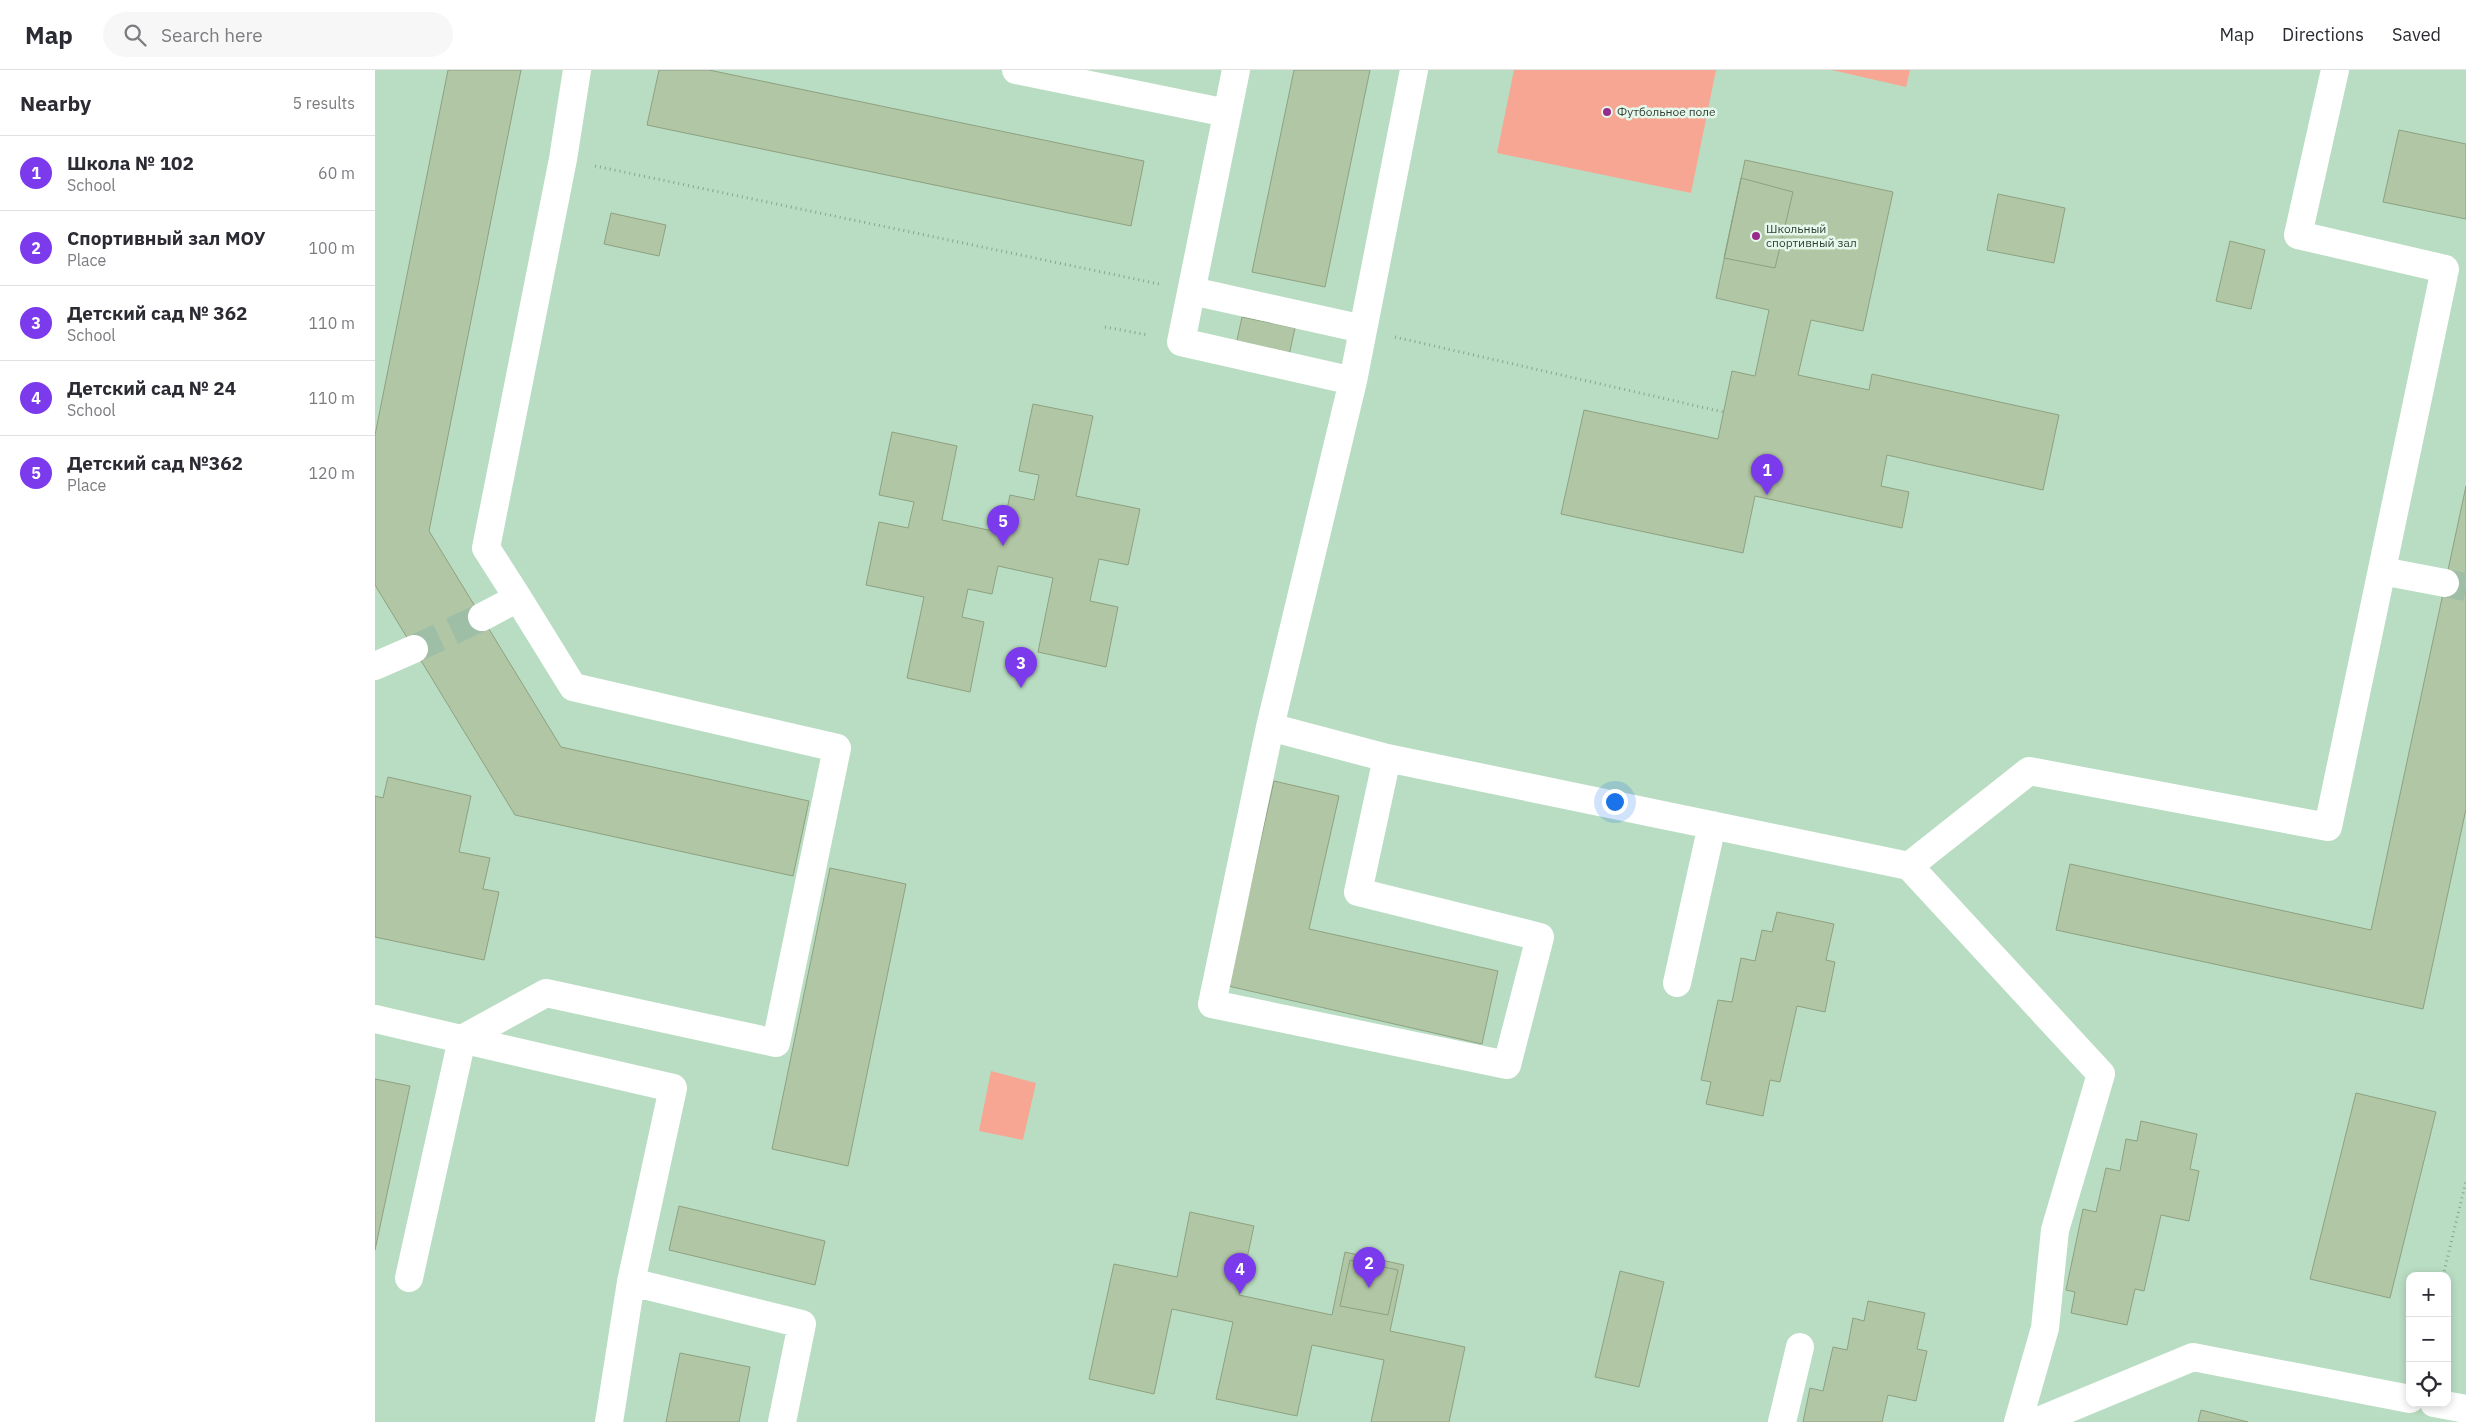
<!DOCTYPE html>
<meta charset="utf-8">
<style>
:root{--surface:#fff;--page:#f7f7f7;--text:#2b2b33;--muted:#7c7c81;--line:#e1e1e2;--accent:#7c3aed}
body{margin:0;font-family:"IBM Plex Sans",sans-serif;background:var(--page);color:var(--text)}
.controls{position:absolute;right:15px;bottom:15px;display:grid;overflow:hidden;border-radius:10px;box-shadow:0 2px 8px #0003}
.controls button{width:45px;height:45px;display:grid;place-items:center;padding:0;border:0;border-bottom:1px solid var(--line);background:var(--surface);color:var(--text);font:25px sans-serif}
.you{position:absolute;left:1239px;top:731px;width:18px;height:18px;margin:-12px;border:4px solid #fff;border-radius:50%;background:#1a73e8;box-shadow:0 0 0 8px #1a73e833}
.badge{display:grid;place-items:center;width:32px;height:32px;border-radius:50%;background:var(--accent);color:#fff;font-size:16px;font-weight:700}
.pin{position:absolute;translate:-50% -41px;filter:drop-shadow(0 1px 2px #0008)}
.pin::after{content:'';position:absolute;top:26px;width:18px;height:15px;background:inherit;clip-path:polygon(0 0,100% 0,50% 100%)}
.list{margin:0;padding:0;list-style:none}
h2{display:flex;justify-content:space-between;align-items:center;height:65px;margin:0;padding:0 20px;font-size:21px}
h2 small{font-size:16px;font-weight:400;color:var(--muted)}
.list li{display:grid;grid-template-columns:32px 1fr auto;gap:15px;align-items:center;box-sizing:border-box;height:75px;padding:0 20px;border-top:1px solid var(--line)}
.list b{display:block;font-size:19px;white-space:nowrap}
.list p{margin:0;font-size:16px;white-space:nowrap;color:var(--muted)}
.list em{font-size:16px;font-style:normal;color:var(--muted)}
.icon{flex:none;width:28px;height:28px;fill:none;stroke:currentColor;stroke-width:2;stroke-linecap:round;stroke-linejoin:round}
.map{position:relative;flex:none;width:2091px;height:1352px;overflow:hidden}
header{display:flex;align-items:center;gap:30px;box-sizing:border-box;height:70px;padding:0 25px;background:var(--surface);border-bottom:1px solid var(--line)}
header strong{font-size:24px}
nav{display:flex;gap:28px;margin-inline-start:auto;font-size:18px}
.search{width:350px;height:45px;background:var(--page);display:flex;align-items:center;gap:12px;box-sizing:border-box;padding:0 18px;border-radius:28px;color:var(--muted);font-size:19px}
main{display:flex}
aside{flex:1;background:var(--surface)}
.map>svg:first-child{display:block}
</style>
<header>
<strong>Map</strong>
<div class="search"><svg class="icon" aria-label="search" viewBox="0 0 24 24"><circle cx="10" cy="10" r="6"/><path d="M15 15l6 6"/></svg>Search here</div>
<nav><a>Map</a><a>Directions</a><a>Saved</a></nav>
</header>
<main>
<aside>
<h2>Nearby<small>5 results</small></h2>
<ul class="list">
<li><span class="badge">1</span><div><b>Школа № 102</b><p>School</p></div><em>60 m</em></li>
<li><span class="badge">2</span><div><b>Спортивный зал МОУ</b><p>Place</p></div><em>100 m</em></li>
<li><span class="badge">3</span><div><b>Детский сад № 362</b><p>School</p></div><em>110 m</em></li>
<li><span class="badge">4</span><div><b>Детский сад № 24</b><p>School</p></div><em>110 m</em></li>
<li><span class="badge">5</span><div><b>Детский сад №362</b><p>Place</p></div><em>120 m</em></li>
</ul>
</aside>
<div class="map">
<svg width="2091" height="1352" viewBox="0 0 2091 1352">
<rect width="100%" height="100%" fill="#b9ddc2"/>
<path fill="#f7a694" d="M 1139,0 L 1341,0 L 1316,123 L 1122,83 Z
M 1457,0 L 1535,0 L 1531,17 Z
M 616,1001 L 661,1013 L 648,1070 L 604,1061 Z"/>
<path fill="#b1c6a4" stroke="#8ea181" d="M 73,0 L 146,0 L 54,461 L 186,677 L 434,731 L 418,806 L 140,745 L 0,515 L 0,365 Z
M 284,0 L 334,0 L 769,91 L 756,156 L 272,55 Z
M 919,0 L 995,0 L 950,217 L 877,202 Z
M 2024,60 L 2091,74 L 2091,149 L 2008,132 Z
M 1370,90 L 1518,122 L 1488,261 L 1436,250 L 1423,305 L 1494,320 L 1497,304 L 1684,345 L 1668,420 L 1512,385 L 1506,416 L 1534,422 L 1527,458 L 1380,426 L 1368,483 L 1186,444 L 1209,340 L 1343,369 L 1357,301 L 1380,306 L 1394,240 L 1341,228 Z
M 1366,108 L 1418,122 L 1400,198 L 1349,188 Z
M 1623,124 L 1690,138 L 1679,193 L 1612,180 Z
M 236,143 L 291,155 L 284,186 L 229,174 Z
M 1855,171 L 1890,180 L 1876,239 L 1841,231 Z
M 867,247 L 920,258 L 913,290 L 860,279 Z
M 658,334 L 718,346 L 701,426 L 765,439 L 753,495 L 724,489 L 715,531 L 743,537 L 731,597 L 663,582 L 678,508 L 623,496 L 617,524 L 593,519 L 587,547 L 609,552 L 595,622 L 532,608 L 549,527 L 491,515 L 504,452 L 533,458 L 539,432 L 504,425 L 517,362 L 582,376 L 567,450 L 627,463 L 635,425 L 659,430 L 664,405 L 644,401 Z
M 2091,416 L 2091,739 L 2048,939 L 1681,860 L 1695,794 L 1996,860 Z
M 13,707 L 96,726 L 84,782 L 115,788 L 108,819 L 124,822 L 109,890 L 0,867 L 0,726 L 8,728 Z
M 899,711 L 964,726 L 934,859 L 1123,901 L 1107,974 L 853,916 Z
M 455,798 L 531,814 L 473,1096 L 397,1079 Z
M 1402,842 L 1459,854 L 1451,890 L 1460,892 L 1450,942 L 1422,936 L 1405,1012 L 1395,1010 L 1388,1046 L 1331,1034 L 1336,1012 L 1326,1010 L 1343,930 L 1357,932 L 1366,888 L 1380,891 L 1387,860 L 1397,862 Z
M 0,1009 L 35,1016 L 0,1180 Z
M 1981,1023 L 2061,1042 L 2015,1228 L 1935,1209 Z
M 1766,1051 L 1822,1064 L 1815,1099 L 1824,1101 L 1814,1151 L 1786,1145 L 1769,1221 L 1760,1219 L 1752,1255 L 1696,1243 L 1700,1222 L 1691,1220 L 1708,1139 L 1721,1142 L 1731,1098 L 1745,1101 L 1751,1069 L 1762,1071 Z
M 304,1136 L 450,1171 L 440,1215 L 294,1180 Z
M 815,1142 L 879,1156 L 864,1225 L 957,1245 L 970,1182 L 1029,1195 L 1015,1261 L 1090,1277 L 1074,1352 L 996,1352 L 1009,1290 L 937,1275 L 922,1346 L 841,1329 L 858,1252 L 797,1239 L 779,1324 L 714,1309 L 739,1194 L 802,1207 Z
M 975,1190 L 1023,1200 L 1013,1245 L 965,1236 Z
M 1245,1201 L 1289,1212 L 1264,1317 L 1220,1307 Z
M 1493,1231 L 1550,1243 L 1542,1279 L 1552,1281 L 1541,1331 L 1513,1325 L 1507,1352 L 1428,1352 L 1435,1318 L 1448,1321 L 1458,1277 L 1472,1280 L 1478,1248 L 1489,1251 Z
M 305,1283 L 375,1297 L 364,1352 L 291,1352 Z
M 1826,1340 L 1873,1352 L 1823,1352 Z"/>
<g fill="none" stroke-linecap="round" stroke-linejoin="round">
<path stroke="#9ebea6" stroke-width="28" stroke-dasharray="28 14" stroke-linecap="butt" d="M 2070,513 L 2091,517
M 39,579 L 107,547"/>
<path stroke="#88a48f" stroke-width="3" stroke-dasharray="1 4" stroke-linecap="butt" d="M 220,96 L 784,214
M 730,257 L 773,265
M 1020,267 L 1348,342
M 2068,1206 L 2091,1111"/>
<path stroke="#fff" stroke-width="28" d="M 641,0 L 852,43
M 861,0 L 806,272 L 978,311
M 817,221 L 988,259
M 2007,501 L 2070,513
M 107,547 L 143,528 L 111,478 L 188,89 L 202,0
M 0,596 L 39,579
M 895,657 L 1012,688 L 1534,796 L 1654,701 L 1953,757 L 2070,199 L 1923,165 L 1960,0
M 1012,688 L 983,822 L 1165,867 L 1132,995 L 837,934 L 895,657 L 978,311 L 1039,0
M 1534,796 L 1726,1004 L 1680,1160 L 1670,1258 L 1643,1352
M 1302,913 L 1337,755
M 0,949 L 298,1018 L 256,1212 L 427,1254 L 407,1352
M 34,1208 L 87,969 L 171,923 L 401,973 L 462,678 L 198,617 L 143,528
M 2059,1333 L 2091,1339
M 234,1352 L 256,1212
M 1407,1352 L 1425,1277
M 1661,1352 L 1818,1287 L 2035,1329"/>
</g>
<g fill="#982a8b" stroke="#e6f8eb" stroke-width="2">
<circle cx="1232" cy="42" r="5"/>
<circle cx="1381" cy="166" r="5"/>
</g>
<g text-anchor="middle" stroke-width="5" stroke-linejoin="round" paint-order="stroke">
<g font-size="12" fill="#324036" stroke="#e6f8eb" text-anchor="start">
<text x="1242" y="46">Футбольное поле</text>
<text x="1391" y="163">Школьный<tspan x="1391" dy="14">спортивный зал</tspan></text>
</g>
</g>
</svg>
<div class="controls">
<button>+</button>
<button>−</button>
<button><svg class="icon" aria-label="locate" viewBox="0 0 24 24"><circle cx="12" cy="12" r="6"/><path d="M12 2v4M12 18v4M2 12h4M18 12h4"/></svg></button>
</div>
<div class="you"></div>
<div class="pin badge" style="left:1392px;top:425px">1</div>
<div class="pin badge" style="left:994px;top:1218px">2</div>
<div class="pin badge" style="left:646px;top:618px">3</div>
<div class="pin badge" style="left:865px;top:1224px">4</div>
<div class="pin badge" style="left:628px;top:476px">5</div>
</div>
</main>
